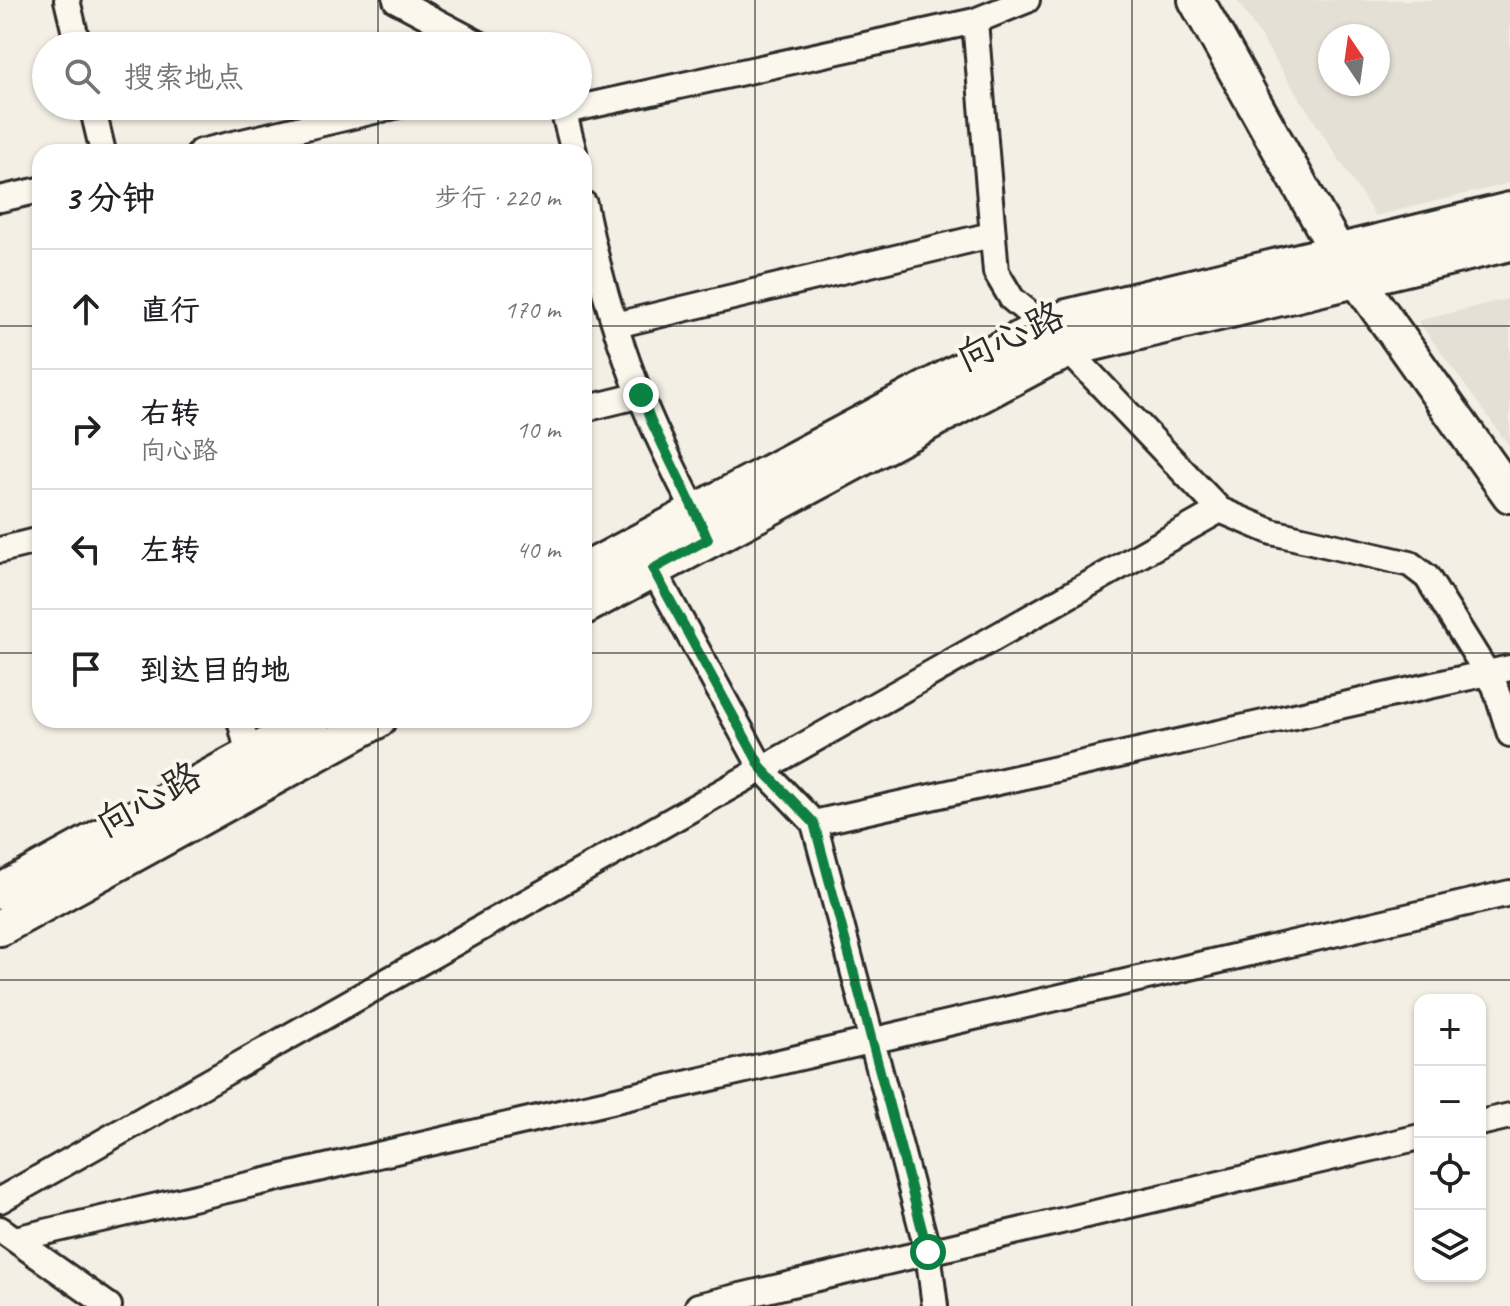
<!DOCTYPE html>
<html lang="zh">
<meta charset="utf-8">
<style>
:root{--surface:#fff;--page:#f2f2f2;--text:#202124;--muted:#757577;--line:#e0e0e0}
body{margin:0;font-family:Caveat,"LXGW WenKai TC",sans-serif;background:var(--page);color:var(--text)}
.controls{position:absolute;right:24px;bottom:24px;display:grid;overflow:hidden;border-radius:16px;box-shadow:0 2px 6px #0004}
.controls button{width:72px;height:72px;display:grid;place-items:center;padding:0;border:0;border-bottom:2px solid var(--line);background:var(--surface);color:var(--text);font:40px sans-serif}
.compass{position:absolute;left:1318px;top:24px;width:72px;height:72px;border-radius:50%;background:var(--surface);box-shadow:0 2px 6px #0004;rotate:347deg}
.stop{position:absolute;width:24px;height:24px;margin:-18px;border:6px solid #0b8043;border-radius:50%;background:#fff}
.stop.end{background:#0b8043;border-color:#fff;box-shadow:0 2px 8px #0008}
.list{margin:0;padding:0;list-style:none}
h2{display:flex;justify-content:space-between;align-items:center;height:104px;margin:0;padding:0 32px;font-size:34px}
h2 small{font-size:26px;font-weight:400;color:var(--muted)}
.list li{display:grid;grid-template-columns:52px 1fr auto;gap:24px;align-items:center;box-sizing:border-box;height:120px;padding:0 32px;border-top:2px solid var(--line)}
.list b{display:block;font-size:30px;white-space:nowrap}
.list p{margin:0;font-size:26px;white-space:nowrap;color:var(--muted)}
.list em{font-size:26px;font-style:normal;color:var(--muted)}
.icon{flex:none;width:44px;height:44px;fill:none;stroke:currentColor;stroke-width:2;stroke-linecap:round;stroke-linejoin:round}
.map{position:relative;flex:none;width:1510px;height:1306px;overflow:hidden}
.search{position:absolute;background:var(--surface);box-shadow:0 2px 6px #0004;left:32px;top:32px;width:560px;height:88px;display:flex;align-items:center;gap:20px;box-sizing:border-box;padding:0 28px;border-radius:44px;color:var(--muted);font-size:30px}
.panel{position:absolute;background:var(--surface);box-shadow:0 2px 6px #0004;left:32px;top:144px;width:560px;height:584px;border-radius:24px}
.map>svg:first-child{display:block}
</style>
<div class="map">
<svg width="1510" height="1306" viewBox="0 0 1510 1306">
<rect width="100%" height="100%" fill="#f3efe4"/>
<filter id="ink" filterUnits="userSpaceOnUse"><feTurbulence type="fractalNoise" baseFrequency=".0125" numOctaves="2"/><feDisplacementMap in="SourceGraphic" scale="16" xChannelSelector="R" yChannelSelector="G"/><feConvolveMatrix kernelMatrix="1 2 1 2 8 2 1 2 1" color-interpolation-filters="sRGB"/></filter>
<g filter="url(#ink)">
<path fill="#e4e0d6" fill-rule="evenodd" d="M 1237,0 L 1510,0 L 1510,183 L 1375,216 ZM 1330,36 L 1378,36 L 1378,84 L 1330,84 Z
M 1510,298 L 1510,447 L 1418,321 Z"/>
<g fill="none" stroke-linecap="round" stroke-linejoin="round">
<g stroke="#2b2b2b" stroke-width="30">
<path id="street" d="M 67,0 L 78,46
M 396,0 L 483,46
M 975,21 L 996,272 L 1012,299 L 1045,326 L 1220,510 L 1272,532 L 1410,564 L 1427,577 L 1495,686 L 1510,734
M 92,106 L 103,152
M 562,106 L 574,152
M 565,111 L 975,21 L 1027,0
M 200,152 L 395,106
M 0,199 L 40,190
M 584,204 C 599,278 621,354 652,423 C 667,457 684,490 701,524
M 616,325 L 991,235
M 584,409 L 641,395
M 0,550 L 40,540
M 653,569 L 762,769 L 814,823 L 928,1252 L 935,1306
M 240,720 L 249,755
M 814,823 L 1510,668
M 1480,1123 L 1510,1116
M 0,1200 L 1220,510
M 0,1229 L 109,1306
M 15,1239 L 1510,893
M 698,1306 L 1420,1137"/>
</g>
<g stroke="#2b2b2b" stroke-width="40">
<path id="secondary" d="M 1196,0 L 1337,251 L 1510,495
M 584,571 L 1031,333 L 1067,317 L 1510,210
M 584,607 L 1044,361 L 1077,347 L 1510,243
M 0,892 L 313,720
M 0,928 L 378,720"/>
</g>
<use href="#street" stroke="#fbf7ec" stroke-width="24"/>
<use href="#secondary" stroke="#fbf7ec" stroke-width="34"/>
</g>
</g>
<g fill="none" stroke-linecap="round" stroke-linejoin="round" filter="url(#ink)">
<path stroke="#0b8043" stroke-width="10" d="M 641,395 L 651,421 L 708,539 L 653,569 L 762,769 L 814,823 L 928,1252"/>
</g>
<path fill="none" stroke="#2b2b2b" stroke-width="2" stroke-opacity="0.55" d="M 378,0 L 378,46M 755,0 L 755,1306M 1132,0 L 1132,1306M 378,106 L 378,152M 0,326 L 40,326M 584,326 L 1510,326M 0,653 L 40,653M 584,653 L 1510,653M 378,720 L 378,1306M 0,980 L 1510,980"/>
<g text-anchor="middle" stroke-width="8" stroke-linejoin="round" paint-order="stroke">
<g font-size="38" fill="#2b2b2b" stroke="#fbf7ec">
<text transform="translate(1010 336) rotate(-25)" y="13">向心路</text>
<text transform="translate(148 799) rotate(-29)" y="13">向心路</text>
</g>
</g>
</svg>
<div class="controls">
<button>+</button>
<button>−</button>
<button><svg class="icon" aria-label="locate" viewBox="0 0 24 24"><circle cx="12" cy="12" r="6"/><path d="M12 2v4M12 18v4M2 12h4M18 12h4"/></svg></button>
<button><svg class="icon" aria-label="layers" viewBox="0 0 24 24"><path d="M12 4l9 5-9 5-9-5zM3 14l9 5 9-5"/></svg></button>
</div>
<svg class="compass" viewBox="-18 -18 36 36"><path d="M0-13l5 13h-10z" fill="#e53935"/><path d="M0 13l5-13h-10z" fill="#757577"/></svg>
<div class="stop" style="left:928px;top:1252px"></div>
<div class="stop end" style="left:641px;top:395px"></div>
<div class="search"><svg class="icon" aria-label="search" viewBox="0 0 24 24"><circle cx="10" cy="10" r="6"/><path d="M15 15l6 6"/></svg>搜索地点</div>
<section class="panel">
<h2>3 分钟<small>步行 · 220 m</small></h2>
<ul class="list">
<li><svg class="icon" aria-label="ahead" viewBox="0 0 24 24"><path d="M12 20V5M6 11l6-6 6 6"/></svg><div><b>直行</b></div><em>170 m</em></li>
<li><svg class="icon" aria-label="right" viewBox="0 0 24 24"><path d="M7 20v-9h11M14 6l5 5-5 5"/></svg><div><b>右转</b><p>向心路</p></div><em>10 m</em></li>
<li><svg class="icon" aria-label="left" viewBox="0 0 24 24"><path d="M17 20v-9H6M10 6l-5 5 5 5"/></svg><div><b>左转</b></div><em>40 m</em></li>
<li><svg class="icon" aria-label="arrive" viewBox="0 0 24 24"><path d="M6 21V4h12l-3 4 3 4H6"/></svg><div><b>到达目的地</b></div></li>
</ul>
</section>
</div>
